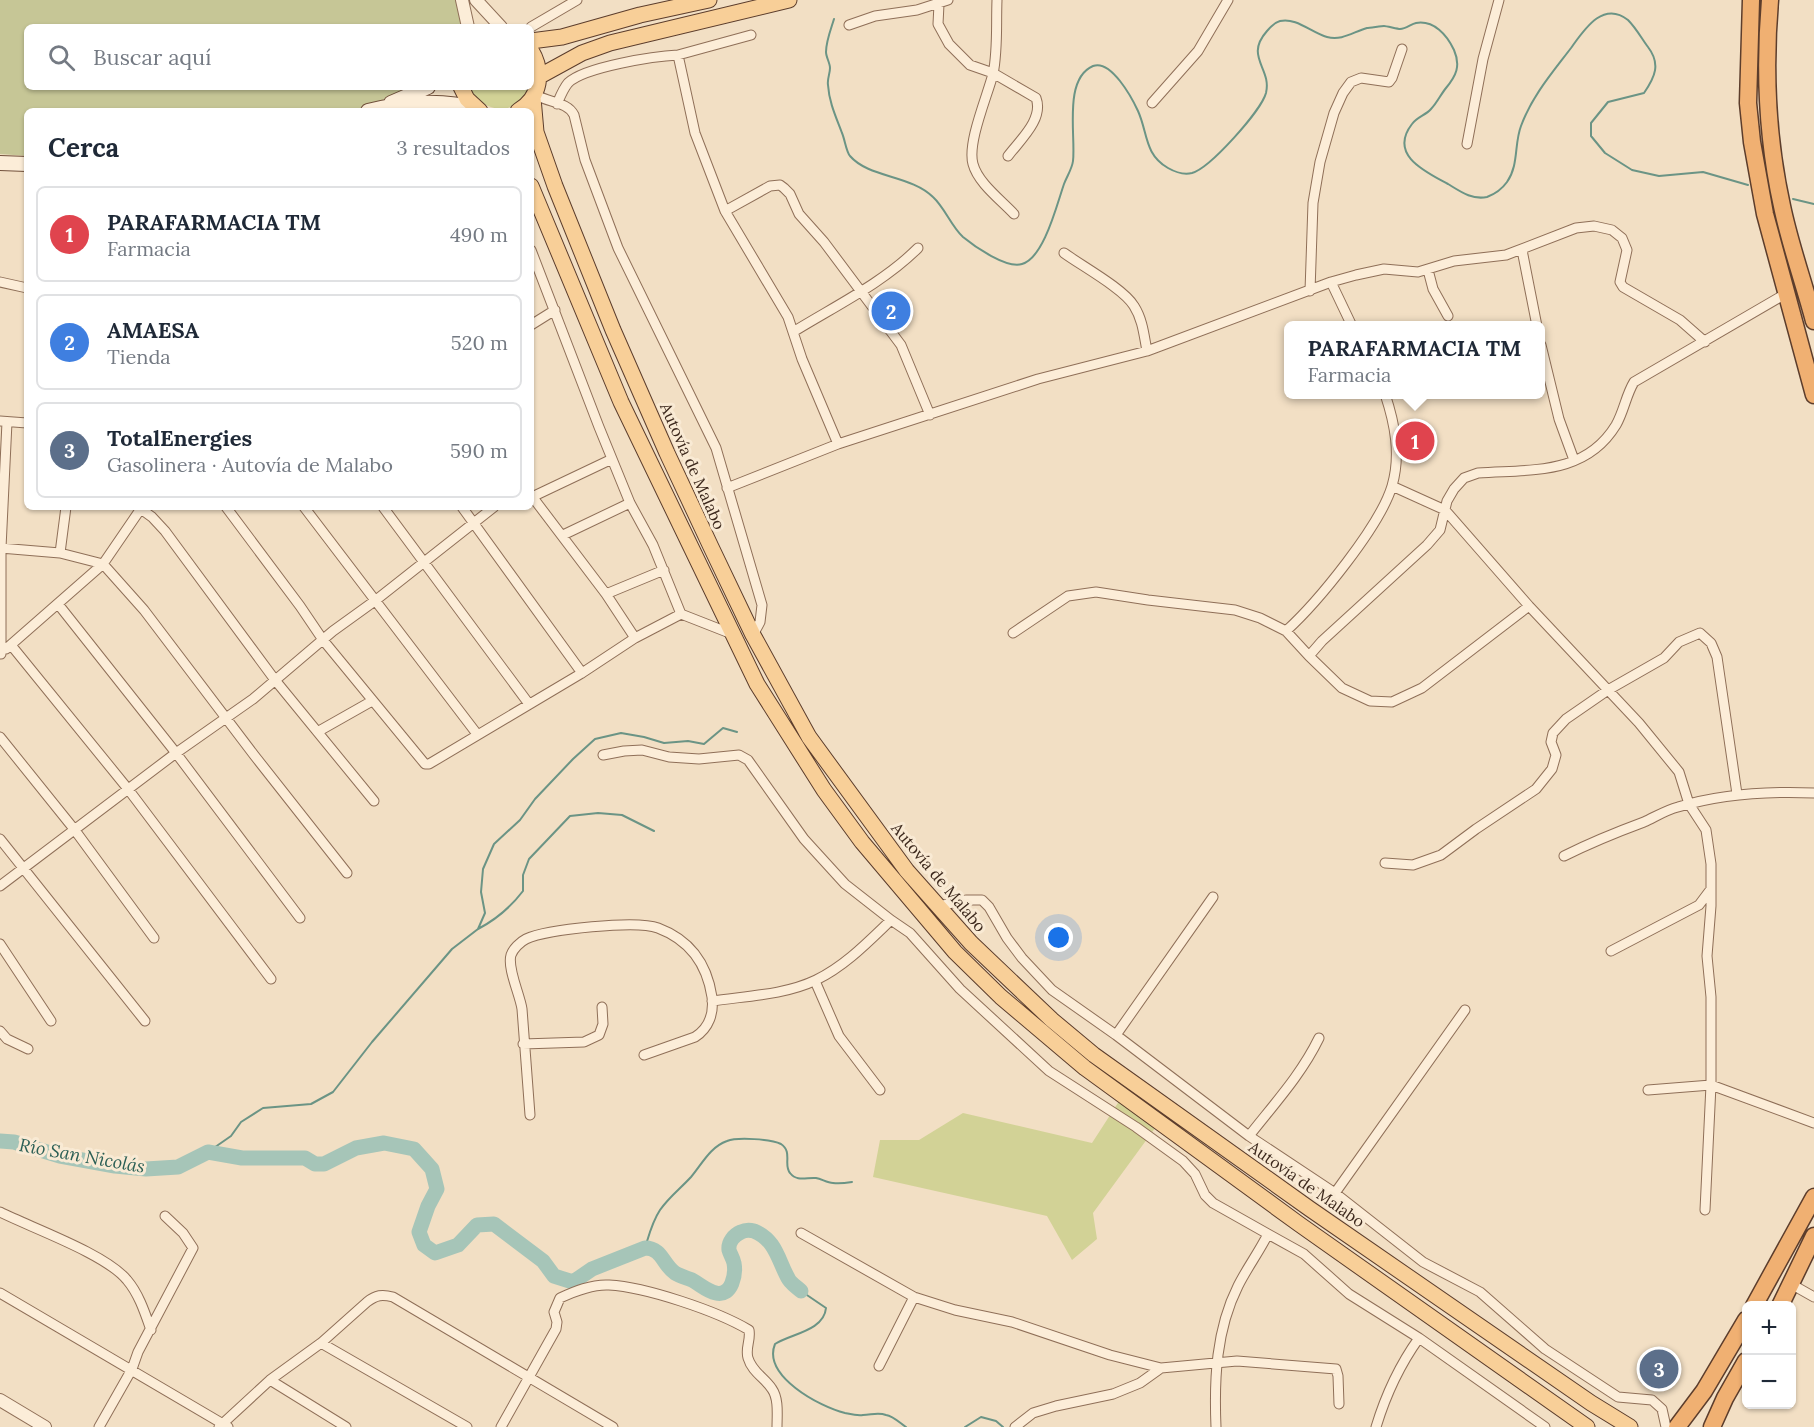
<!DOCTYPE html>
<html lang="es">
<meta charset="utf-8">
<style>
:root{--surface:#fff;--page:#f6f6f7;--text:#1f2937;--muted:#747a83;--line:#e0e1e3;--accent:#0f766e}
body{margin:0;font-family:Lora,serif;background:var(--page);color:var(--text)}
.controls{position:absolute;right:18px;bottom:18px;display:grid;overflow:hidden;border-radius:9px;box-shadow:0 2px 4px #0004}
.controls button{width:54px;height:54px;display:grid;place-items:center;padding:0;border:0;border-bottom:2px solid var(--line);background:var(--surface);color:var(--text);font:30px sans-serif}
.you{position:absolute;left:1059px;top:938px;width:21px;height:21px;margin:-15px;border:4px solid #fff;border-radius:50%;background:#1a73e8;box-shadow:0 0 0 9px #1a73e833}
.badge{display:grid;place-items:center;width:39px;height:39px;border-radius:50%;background:var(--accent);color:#fff;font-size:20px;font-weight:700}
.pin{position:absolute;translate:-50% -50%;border:3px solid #fff;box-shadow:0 2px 6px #0006}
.popup{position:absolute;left:1284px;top:321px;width:261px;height:78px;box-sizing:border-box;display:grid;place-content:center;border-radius:9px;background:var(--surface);filter:drop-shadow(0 2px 4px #0005);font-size:20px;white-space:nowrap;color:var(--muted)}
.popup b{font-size:22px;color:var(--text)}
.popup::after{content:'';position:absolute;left:50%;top:100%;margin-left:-12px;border:12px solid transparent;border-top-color:var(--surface)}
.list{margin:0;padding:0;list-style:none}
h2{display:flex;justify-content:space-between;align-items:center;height:78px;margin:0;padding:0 24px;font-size:26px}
h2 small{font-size:20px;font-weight:400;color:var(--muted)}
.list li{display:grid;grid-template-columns:39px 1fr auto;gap:18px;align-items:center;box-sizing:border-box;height:96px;margin:0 12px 12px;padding:0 12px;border:2px solid var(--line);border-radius:9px}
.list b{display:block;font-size:22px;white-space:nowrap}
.list p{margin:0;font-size:20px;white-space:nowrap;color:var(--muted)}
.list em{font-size:20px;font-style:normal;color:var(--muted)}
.icon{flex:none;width:33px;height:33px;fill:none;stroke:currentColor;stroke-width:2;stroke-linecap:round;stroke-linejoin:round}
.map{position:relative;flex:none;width:1814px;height:1427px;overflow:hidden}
.search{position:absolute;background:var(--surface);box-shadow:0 2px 4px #0004;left:24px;top:24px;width:510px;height:66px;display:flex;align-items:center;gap:15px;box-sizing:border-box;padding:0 21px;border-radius:9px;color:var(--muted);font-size:22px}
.panel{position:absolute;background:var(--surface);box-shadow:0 2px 4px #0004;left:24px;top:108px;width:510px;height:402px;border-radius:9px}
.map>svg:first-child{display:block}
</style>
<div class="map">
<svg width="1814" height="1427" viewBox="0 0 1814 1427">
<rect width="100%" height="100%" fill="#f2dfc4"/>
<path fill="#d2d296" d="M 469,87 L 531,87 C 516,117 484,115 469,87 Z
M 1125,1092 L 1161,1120 L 1093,1213 L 1097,1239 L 1072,1260 L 1047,1216 L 873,1177 L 880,1140 L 919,1140 L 963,1113 L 1092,1143 Z"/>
<path fill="#c6c696" d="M 0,0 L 458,0 L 463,27 L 27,27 L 27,87 L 426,87 L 402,98 L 353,111 L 27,111 L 27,156 L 0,154 Z"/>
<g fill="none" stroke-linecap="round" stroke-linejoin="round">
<path stroke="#6b9485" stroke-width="2" d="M 834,19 C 831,29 826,41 826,52 C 826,57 830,63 830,68 C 830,74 827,79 828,85 C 829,102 836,117 842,133 C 845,140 846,151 850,156 C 869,178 911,175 933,197 C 945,208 951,226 963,237 C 975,247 1007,269 1022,264 C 1044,258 1057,204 1064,184 C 1067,176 1072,169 1073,161 C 1076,136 1063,79 1093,66 C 1111,59 1132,98 1138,111 C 1148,133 1144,154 1168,168 C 1175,172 1184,175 1192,173 C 1210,168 1261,111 1266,93 C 1272,68 1244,57 1267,31 C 1272,26 1273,23 1280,21 C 1296,17 1312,33 1327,37 C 1342,41 1353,32 1367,28 C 1369,28 1382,26 1384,26 C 1386,26 1398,29 1400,29 C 1406,29 1411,24 1416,23 C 1434,20 1447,35 1454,50 C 1461,66 1456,76 1446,88 C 1441,94 1437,103 1431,109 C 1426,115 1417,117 1412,124 C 1388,155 1426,172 1448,184 C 1461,192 1472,200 1487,197 C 1495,194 1502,189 1507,182 C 1519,165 1514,144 1521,126 C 1532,96 1552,73 1571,48 C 1584,30 1603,0 1628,20 C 1636,28 1642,39 1648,47 C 1661,64 1655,77 1644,93 L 1608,102 L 1591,123 L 1591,136 L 1605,153 L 1632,170 L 1659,176 L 1703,172 L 1748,185
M 1793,199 L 1814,204
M 478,929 C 497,919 510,908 523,891 L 523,875 L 529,859 L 570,816 L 598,813 L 622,815 L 654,831
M 208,1152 L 231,1136 L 241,1122 L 263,1108 L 311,1104 L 333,1092 L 372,1042 L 452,949 L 478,929 L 485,913 L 481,892 L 483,869 L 494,844 L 520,820 L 535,799 L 573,759 L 595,739 L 621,733 L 644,737 L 664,743 L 688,741 L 704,744 L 723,728 L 737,732
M 645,1248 C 649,1235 652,1222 660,1210 C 669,1197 681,1188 691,1177 C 702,1164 710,1147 727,1141 C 737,1137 771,1139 781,1144 C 793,1152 783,1165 790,1173 C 797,1182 807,1177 816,1178 C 822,1179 827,1183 833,1183 C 839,1184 846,1183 852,1182
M 801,1291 L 826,1308 C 824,1331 790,1334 775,1344 C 762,1376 820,1407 845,1413 C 850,1414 857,1416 863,1415 C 871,1415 878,1412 886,1415 C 893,1416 900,1423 906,1427
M 965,1427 L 981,1417 L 996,1421 L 1003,1427"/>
<path stroke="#a6c5b8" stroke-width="15" d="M 0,1141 L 14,1142 L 60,1156 L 115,1166 L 146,1169 L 178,1167 L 208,1152 L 242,1158 L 305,1158 L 315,1164 L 324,1164 L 356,1148 L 384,1143 L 414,1149 L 432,1169 L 437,1189 L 428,1206 L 419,1232 L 424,1245 L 435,1253 L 458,1245 L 477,1225 L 494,1224 L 543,1261 L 554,1276 L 573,1282 L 592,1269 L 645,1248 C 662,1248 663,1265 675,1273 C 680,1276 687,1278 692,1280 C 701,1285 707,1291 716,1293 C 732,1297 736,1274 734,1263 C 733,1258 730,1254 729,1250 C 728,1242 734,1235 741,1232 C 745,1230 750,1230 754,1231 C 776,1240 778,1260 788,1278 C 790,1283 797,1287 801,1291"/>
<g stroke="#8f6f58" stroke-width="11">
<path id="minor" d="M 997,0 C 996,25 998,50 993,74 C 987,97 967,143 973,164 C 978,183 1001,200 1014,214
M 939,4 L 938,24 L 949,44 L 970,65 L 993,73 L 1036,98 C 1044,119 1020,140 1008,156
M 849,25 L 875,16 L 917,10 L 948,0
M 531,27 L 577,0
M 678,55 L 751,35
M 535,94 C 547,103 567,101 574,115 L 585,160 L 618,248 L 716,448 L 762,605 L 760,622 L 753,635
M 1152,103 L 1198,51 L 1228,0
M 557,104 C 560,97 563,89 568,83 C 584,67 655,56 678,55 L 695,133 L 725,211 L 788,317 L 802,359 L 838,444
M 1467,144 L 1483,59 L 1499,0
M 725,211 L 770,186 L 780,185 L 784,188 L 790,194 L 799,214 L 824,242 L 901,345 L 930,415
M 1522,250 L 1537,326
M 1064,253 C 1082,266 1124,289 1134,306 C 1143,320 1144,336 1147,351
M 1428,270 L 1433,289 L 1448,316
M 0,282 L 27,288
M 1331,282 L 1352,326
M 1310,291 L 1313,203 L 1320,162 L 1334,113 L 1343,93 L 1351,82 L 1361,78 L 1389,82 L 1392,78 L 1402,49
M 531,325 L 555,310
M 793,332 C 835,306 883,283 918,248
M 1541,345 L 1559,419 L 1574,460
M 0,421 L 27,423
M 1392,486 L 1445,510 L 1529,606 L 1639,723 L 1679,772 L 1689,804 L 1706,830 L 1711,864 L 1711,906 L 1707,956 L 1711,997 L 1711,1085 L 1705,1210
M 727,488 L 838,444 L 1038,379 L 1147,351 L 1331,282 L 1356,275 L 1384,269 L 1418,272 L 1454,261 L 1506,255 L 1576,228 L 1594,226 L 1612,230 L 1622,238 L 1627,250 L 1620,282 L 1623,287 L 1680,320 L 1705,342
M 531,495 L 606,594 L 635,638
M 532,497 L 612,459
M 226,507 L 300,606 L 323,640 L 425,764 L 429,764 L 582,673 L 635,638 L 681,614 L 653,545 L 630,503 L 599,427 L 531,250
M 304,507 L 477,734
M 383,507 L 529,704
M 462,507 L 582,673
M 141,509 L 152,517 L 165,531 L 275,680 L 374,801
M 563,535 L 630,503
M 0,548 L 60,553 L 103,564 L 144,610 L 254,755 L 347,873
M 60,553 L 66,507
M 606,594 L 664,570
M 58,604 L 176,753 L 300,918
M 681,614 L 732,634
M 1286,631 C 1318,602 1380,526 1392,486 C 1401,455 1395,424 1385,394
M 1013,633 L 1068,596 L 1096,592 L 1148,600 L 1235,610 L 1260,618 L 1286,631 L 1309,656 L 1322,641 L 1427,545 L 1440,530 L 1447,501 L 1454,489 L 1464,478 L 1478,473 C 1530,469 1585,476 1616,425 C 1624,411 1626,395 1634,382 L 1787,293
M 11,645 L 128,789 L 271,979
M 6,649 L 103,564 L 142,507
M 1,654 L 1,548 L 7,422
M 1309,656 L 1342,688 L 1370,701 L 1392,702 L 1422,688 L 1529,606
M 319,731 L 372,701
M 0,737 L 74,829 L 154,938
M 603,755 L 624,751 L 642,750 L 669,757 L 699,759 L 739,755 L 748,760 L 804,839 L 845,884 L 891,920
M 0,839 L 145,1021
M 1564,856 C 1590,843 1617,832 1644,822 C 1655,817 1666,810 1678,807 C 1721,794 1768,791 1814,793
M 1385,863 L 1413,865 L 1441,855 L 1476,829 L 1536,789 L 1552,769 L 1556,755 L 1551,742 L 1553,733 L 1566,719 L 1608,690 L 1664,658 L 1679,642 L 1700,633 L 1711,643 L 1717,657 L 1737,794
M 0,886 L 176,753 L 253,699 L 333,631 L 376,600 L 494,507
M 939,906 L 966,900 L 982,900 L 989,907 L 1007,938 L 1022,958 L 1052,990 L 1116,1035 L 1249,1136 L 1335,1193 L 1423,1262 L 1480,1292 L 1545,1349 L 1618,1397 L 1652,1400 L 1662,1409 L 1666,1427
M 0,944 L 51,1021
M 1611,951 L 1699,905 L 1711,889
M 815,981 L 839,1036 L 880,1090
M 712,1001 C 746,996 785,995 816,980 C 845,966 868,942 891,920 L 910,933 L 960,989 L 1049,1071 L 1136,1127 L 1183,1161 L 1195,1174 L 1205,1195 L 1213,1203 L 1268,1234
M 0,1031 L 7,1039 L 28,1049
M 1116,1035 L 1213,897
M 523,1044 L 584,1042 L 599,1035 L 603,1024 L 602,1007
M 1648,1090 L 1711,1085 L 1814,1123
M 530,1115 L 522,1009 C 520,995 507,968 511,955 C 513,949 520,942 526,939 C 547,929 637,920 658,928 C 690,940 707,964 712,997 C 714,1013 709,1028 695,1037 L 644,1055
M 1249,1136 C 1274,1104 1301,1075 1319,1038
M 1335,1193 L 1465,1010
M 0,1212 C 32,1228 106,1254 127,1280 C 139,1294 145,1313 151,1330
M 801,1233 L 914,1297 L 955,1310 L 1012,1322 L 1110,1355 L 1161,1368
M 1791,1284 L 1814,1297
M 0,1293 L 228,1427
M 321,1343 L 467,1427
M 879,1366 L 914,1297
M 270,1380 L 346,1427
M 99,1427 L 132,1369 L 138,1352 L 193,1248 L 183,1233 L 165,1216
M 219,1427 L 270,1380 L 321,1343 L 367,1302 C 376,1295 382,1294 393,1297 L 613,1427
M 501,1427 L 556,1329 L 557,1322 L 554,1312 L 560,1298 C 575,1291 592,1284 609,1285 C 646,1287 717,1311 749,1330 C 751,1340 745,1348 748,1358 C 752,1372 765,1378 772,1389 C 779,1399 777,1415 777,1427
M 1015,1427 L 1033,1413 L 1056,1406 L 1113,1394 L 1140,1383 L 1161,1368 L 1237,1361 L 1336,1369 L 1338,1376 L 1339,1404
M 1216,1427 C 1214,1379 1216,1330 1238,1286 C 1247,1268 1259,1252 1268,1234 L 1304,1254 L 1349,1294 L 1419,1338 L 1545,1427
M 1376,1427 C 1386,1394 1399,1366 1419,1338"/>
</g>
<g stroke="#8f6f58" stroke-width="14">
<path id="tertiary" d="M 462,0 L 468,27
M 476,0 L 501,27
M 0,1400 L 45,1427"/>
</g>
<g stroke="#71503b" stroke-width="16">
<path id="secondary" d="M 391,103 L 428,87
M 368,111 C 402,102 443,99 477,109
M 0,163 L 27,164"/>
</g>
<g stroke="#5c3d2c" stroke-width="17">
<path id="primary" d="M 531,41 L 562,37 L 640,15 L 709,0
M 540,76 L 582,53 L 610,43 L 789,0
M 461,87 L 467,99 L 480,111
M 533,98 L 536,132 L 555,186 L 613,330 L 667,453 L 711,547 L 753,635 L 809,737 L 907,871 L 971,943 L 1052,1020 L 1094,1055 L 1310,1209 L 1591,1403 L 1630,1427
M 518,111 C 541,97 544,72 531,50
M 531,186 L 621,402 L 757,684 L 824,790 L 862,842 L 955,952 L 1001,997 L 1085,1068 L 1299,1224 L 1587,1427"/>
</g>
<g stroke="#5c3d2c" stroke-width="19">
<path id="trunk" d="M 1751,0 L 1748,103 L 1752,142 L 1765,214 L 1814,395
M 1770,0 C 1764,70 1767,138 1782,206 C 1790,245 1804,283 1814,321
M 1754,1306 L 1814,1197
M 1780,1306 L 1814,1236
M 1677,1427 L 1704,1391 L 1746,1320
M 1712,1427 L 1725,1398 L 1746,1361"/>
</g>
<use href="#minor" stroke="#fcedd8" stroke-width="9"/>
<use href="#tertiary" stroke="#fcedd8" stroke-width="12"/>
<use href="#secondary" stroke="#fcedd8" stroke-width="14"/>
<use href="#primary" stroke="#f8cf98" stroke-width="15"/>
<use href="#trunk" stroke="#f0b072" stroke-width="16"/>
</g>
<g text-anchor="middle" stroke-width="6" stroke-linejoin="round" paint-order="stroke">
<g font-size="16" fill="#3d291d" stroke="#f9ead4">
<text transform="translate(693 466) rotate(66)" y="6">Autovía de Malabo</text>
<text transform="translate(939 877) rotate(50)" y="6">Autovía de Malabo</text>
<text transform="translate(1307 1184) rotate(35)" y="6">Autovía de Malabo</text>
</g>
<g font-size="18" font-style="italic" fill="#2b5f55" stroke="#f9ead4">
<text transform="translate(82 1156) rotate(10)" y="6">Río San Nicolás</text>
</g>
</g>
</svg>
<div class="controls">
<button>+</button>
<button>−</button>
</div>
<div class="you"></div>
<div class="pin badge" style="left:1415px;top:441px;background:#e0444e">1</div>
<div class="popup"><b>PARAFARMACIA TM</b>Farmacia</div>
<div class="pin badge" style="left:891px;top:311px;background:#3f7fe0">2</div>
<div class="pin badge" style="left:1659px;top:1369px;background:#5c6f8a">3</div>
<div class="search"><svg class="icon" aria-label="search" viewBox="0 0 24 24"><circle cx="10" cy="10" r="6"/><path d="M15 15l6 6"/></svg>Buscar aquí</div>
<section class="panel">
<h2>Cerca<small>3 resultados</small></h2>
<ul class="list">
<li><span class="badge" style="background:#e0444e">1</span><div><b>PARAFARMACIA TM</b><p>Farmacia</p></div><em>490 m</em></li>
<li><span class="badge" style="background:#3f7fe0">2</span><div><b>AMAESA</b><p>Tienda</p></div><em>520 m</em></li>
<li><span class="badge" style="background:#5c6f8a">3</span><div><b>TotalEnergies</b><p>Gasolinera · Autovía de Malabo</p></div><em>590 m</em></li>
</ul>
</section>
</div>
